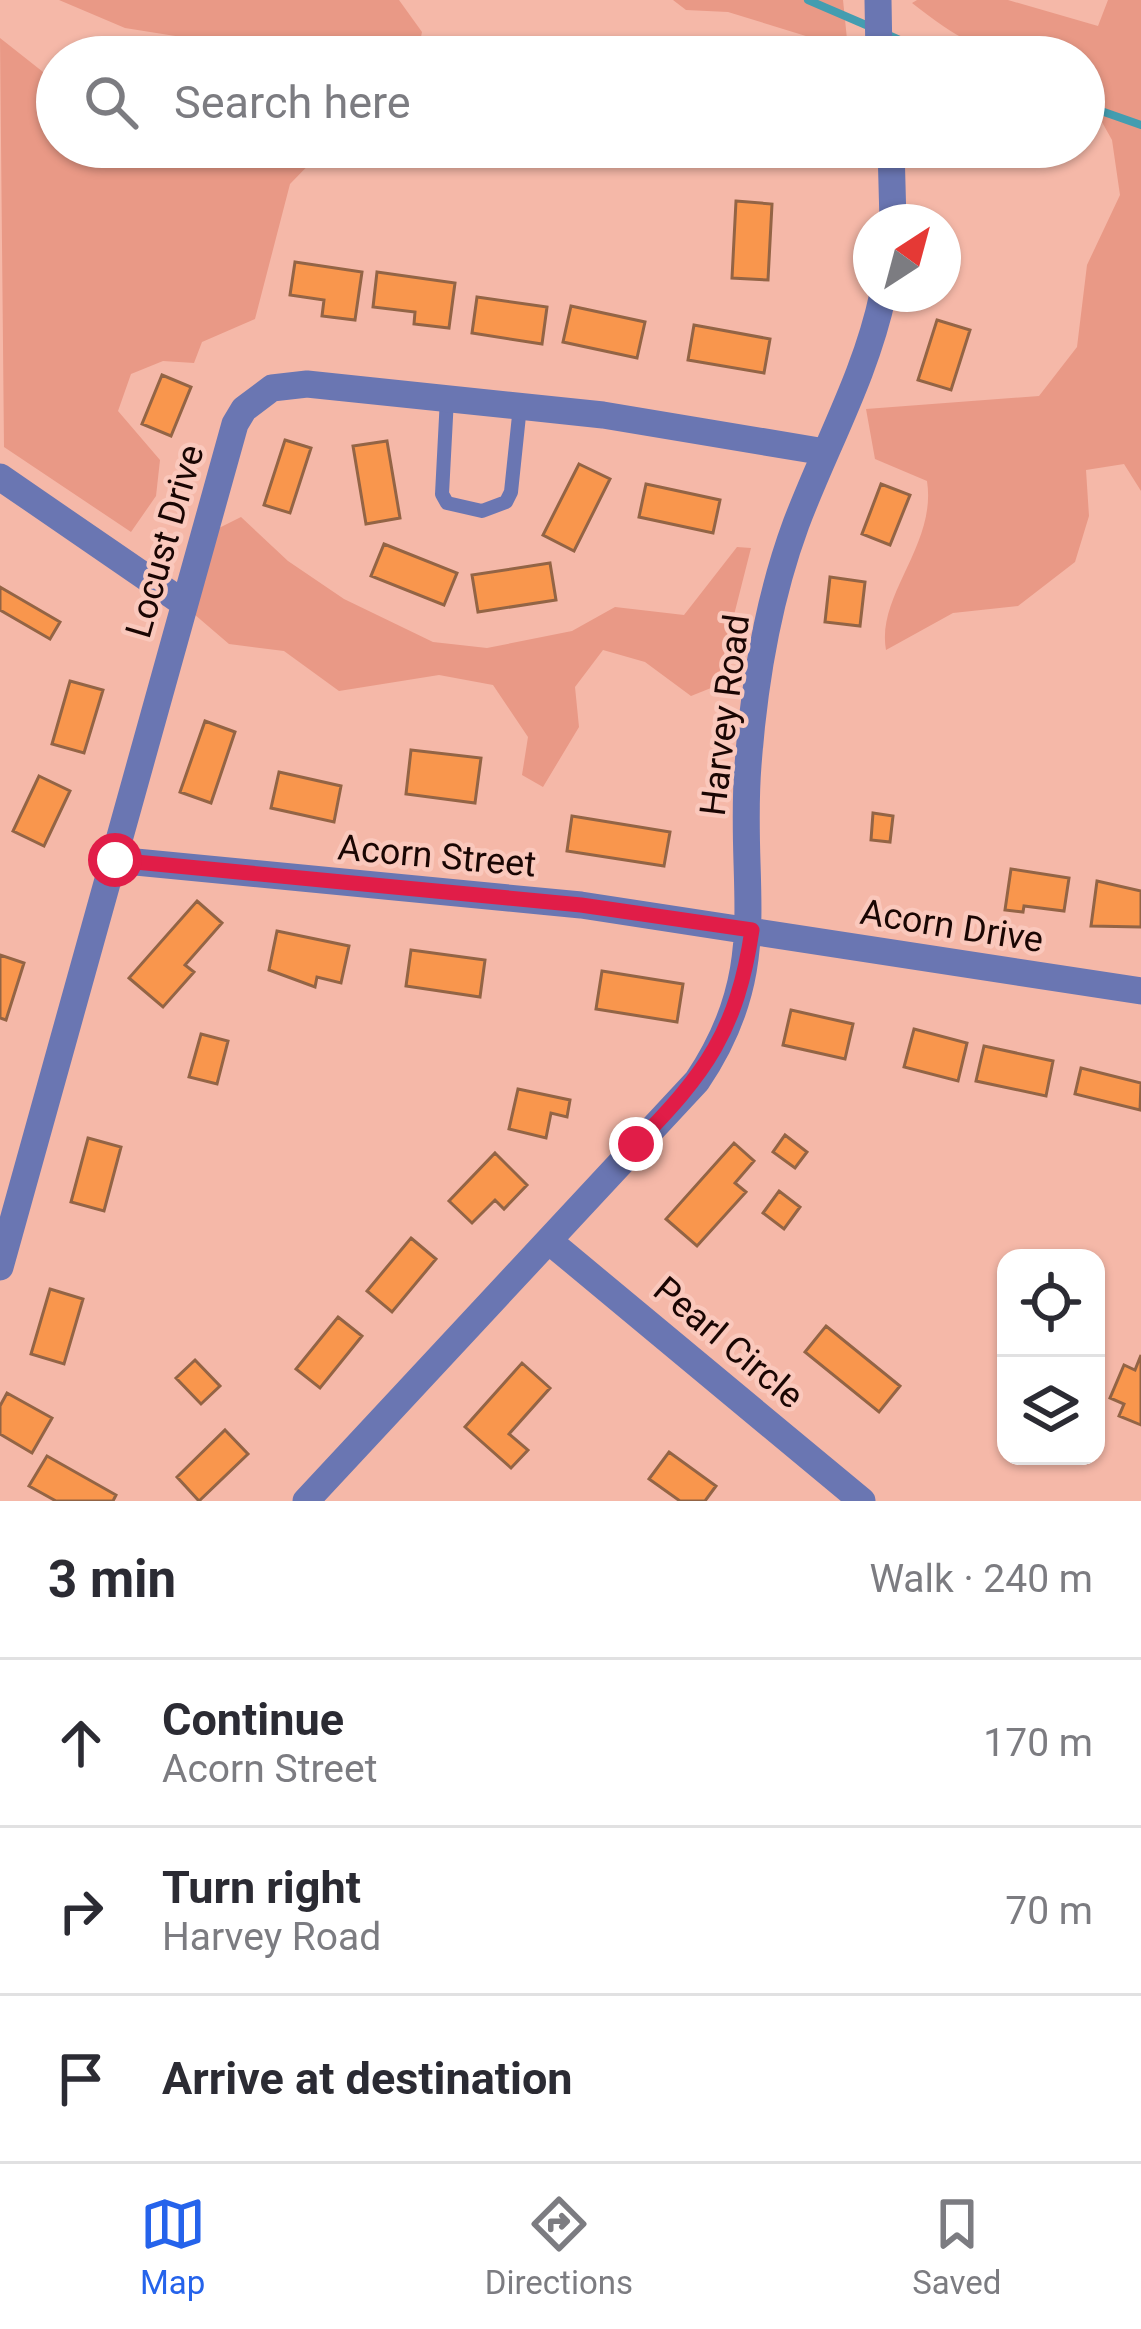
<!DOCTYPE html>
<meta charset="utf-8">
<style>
:root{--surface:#fff;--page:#f7f7f7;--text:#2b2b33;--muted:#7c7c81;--line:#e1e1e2;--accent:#2563eb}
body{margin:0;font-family:Roboto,sans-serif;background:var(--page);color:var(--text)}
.controls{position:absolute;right:36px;bottom:36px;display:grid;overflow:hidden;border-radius:24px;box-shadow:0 3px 9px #0004}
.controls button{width:108px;height:108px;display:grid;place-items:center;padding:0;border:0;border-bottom:3px solid var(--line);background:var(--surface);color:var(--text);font:60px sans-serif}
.compass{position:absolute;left:853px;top:204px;width:108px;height:108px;border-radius:50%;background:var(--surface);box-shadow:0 3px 9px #0004;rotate:36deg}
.stop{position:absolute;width:36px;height:36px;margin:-27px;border:9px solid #e11d48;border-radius:50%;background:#fff}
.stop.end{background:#e11d48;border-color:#fff;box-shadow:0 3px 12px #0008}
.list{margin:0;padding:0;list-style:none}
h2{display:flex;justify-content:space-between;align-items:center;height:156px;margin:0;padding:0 48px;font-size:51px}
h2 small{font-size:39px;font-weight:400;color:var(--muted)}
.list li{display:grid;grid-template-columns:78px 1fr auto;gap:36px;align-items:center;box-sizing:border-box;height:168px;padding:0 48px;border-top:3px solid var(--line)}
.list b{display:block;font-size:45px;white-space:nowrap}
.list p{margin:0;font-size:39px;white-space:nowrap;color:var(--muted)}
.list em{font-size:39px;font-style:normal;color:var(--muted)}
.icon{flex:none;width:66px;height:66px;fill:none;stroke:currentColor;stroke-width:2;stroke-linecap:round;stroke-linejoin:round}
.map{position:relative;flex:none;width:1141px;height:1501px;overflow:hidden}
.search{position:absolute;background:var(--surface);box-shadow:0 3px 9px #0004;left:36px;right:36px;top:36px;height:132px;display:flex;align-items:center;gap:30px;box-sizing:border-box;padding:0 42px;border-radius:66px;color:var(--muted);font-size:45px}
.sheet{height:660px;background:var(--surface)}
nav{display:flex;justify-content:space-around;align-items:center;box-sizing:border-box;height:168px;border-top:3px solid var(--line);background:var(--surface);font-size:33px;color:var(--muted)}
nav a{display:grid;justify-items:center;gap:6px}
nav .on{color:var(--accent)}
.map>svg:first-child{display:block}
</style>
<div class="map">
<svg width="1141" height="1501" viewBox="0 0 1141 1501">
<rect width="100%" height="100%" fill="#f5b8a8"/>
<path fill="#e99986" d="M 59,0 L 399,0 L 422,32 L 417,57 L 330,57 L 295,46 L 213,42 L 125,28 Z
M 673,0 L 843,0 L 848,49 L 728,12 L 686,10 Z
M 917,0 L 1008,0 L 1098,26 L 1108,0 L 1141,0 L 1141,491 L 1124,464 L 1086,470 L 1089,516 L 1075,562 L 1018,606 L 953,613 L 886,650 C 876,595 937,545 927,481 L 875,459 L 866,409 L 1039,396 L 1077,347 L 1087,265 L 1120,195 L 1112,140 L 1084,90 L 1084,57 C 999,57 981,57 912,3 Z
M 0,38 L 57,83 L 57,147 L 326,147 L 290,184 L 255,319 L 202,342 L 194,363 L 163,361 L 131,374 L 118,411 L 160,460 L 156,496 L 131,532 L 4,447 Z
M 241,517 L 288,561 L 344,599 L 433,642 L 487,648 L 572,631 L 615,607 L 684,615 L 737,547 L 751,548 L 716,686 L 691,696 L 645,662 L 603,650 L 575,687 L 579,727 L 543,787 L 522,775 L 528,737 L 493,685 L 439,675 L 339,691 L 284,651 L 229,644 L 194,614 L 219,528 Z"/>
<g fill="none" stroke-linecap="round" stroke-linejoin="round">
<path stroke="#449db0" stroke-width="8" d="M 808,0 L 873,28
M 886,34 L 938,57
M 1084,105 L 1141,125"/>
</g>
<path fill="#f9964d" stroke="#936445" stroke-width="3" d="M 736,201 L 772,204 L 768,280 L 732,278 Z
M 295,262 L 362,272 L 355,320 L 322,316 L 324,300 L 290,295 Z
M 377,272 L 455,283 L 449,328 L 414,324 L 415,312 L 373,307 Z
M 477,297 L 547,307 L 542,344 L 472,333 Z
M 571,306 L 645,322 L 637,358 L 563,342 Z
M 937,320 L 970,330 L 951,390 L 918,380 Z
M 694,325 L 770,339 L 764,373 L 688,360 Z
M 162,375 L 191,387 L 171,436 L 142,424 Z
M 285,440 L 311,448 L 290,513 L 264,505 Z
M 387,441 L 400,518 L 366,524 L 353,446 Z
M 579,464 L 610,479 L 574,551 L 543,535 Z
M 646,484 L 720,500 L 713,533 L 639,517 Z
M 881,484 L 910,495 L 890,545 L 862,534 Z
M 384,544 L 457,573 L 444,605 L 371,576 Z
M 550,563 L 556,600 L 478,612 L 472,575 Z
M 830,577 L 865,582 L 860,626 L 825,622 Z
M 0,587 L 60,622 L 50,639 L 0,610 Z
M 70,681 L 103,690 L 84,753 L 52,744 Z
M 205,721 L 235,732 L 211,803 L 180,792 Z
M 411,750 L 481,758 L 475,803 L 406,794 Z
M 279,772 L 341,786 L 334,822 L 271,808 Z
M 39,776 L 70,791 L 44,846 L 13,831 Z
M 873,813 L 893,816 L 890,842 L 871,840 Z
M 572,816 L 670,832 L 664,866 L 567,851 Z
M 1011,869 L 1069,878 L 1064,911 L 1024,906 L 1023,912 L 1005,910 Z
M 1097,881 L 1141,891 L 1141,927 L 1091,926 Z
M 197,901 L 222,923 L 185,965 L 194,972 L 163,1007 L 129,978 Z
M 277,931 L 349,946 L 341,983 L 317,977 L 315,987 L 269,970 Z
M 411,950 L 485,960 L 480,997 L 406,986 Z
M 0,955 L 24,963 L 6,1020 L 0,1018 Z
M 602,971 L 683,984 L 677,1022 L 596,1009 Z
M 791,1010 L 853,1024 L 845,1059 L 783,1045 Z
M 914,1029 L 967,1043 L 958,1081 L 904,1067 Z
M 201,1034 L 228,1041 L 217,1084 L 189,1077 Z
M 984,1046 L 1053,1061 L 1046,1096 L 976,1081 Z
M 1081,1068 L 1141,1083 L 1140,1110 L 1075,1094 Z
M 518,1089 L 570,1100 L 567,1117 L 551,1113 L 546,1138 L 509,1129 Z
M 785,1135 L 807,1152 L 795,1168 L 773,1152 Z
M 88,1138 L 121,1147 L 104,1211 L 71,1202 Z
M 734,1143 L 754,1161 L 735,1183 L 746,1192 L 697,1246 L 666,1219 Z
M 495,1153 L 527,1185 L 504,1209 L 495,1200 L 472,1223 L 449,1201 Z
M 779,1191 L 800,1207 L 784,1229 L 763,1213 Z
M 411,1238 L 436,1259 L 392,1312 L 367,1291 Z
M 50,1289 L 83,1299 L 64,1364 L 31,1354 Z
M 338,1317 L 362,1336 L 320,1388 L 296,1369 Z
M 826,1326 L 900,1386 L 879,1412 L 805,1352 Z
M 1141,1355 L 1141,1425 L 1119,1416 L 1124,1404 L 1110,1398 L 1124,1365 L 1135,1370 Z
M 195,1360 L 220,1386 L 201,1404 L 176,1378 Z
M 522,1363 L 550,1388 L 509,1434 L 528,1450 L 511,1468 L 465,1427 Z
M 7,1393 L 52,1418 L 32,1453 L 0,1434 L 0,1406 Z
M 225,1430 L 248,1454 L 199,1501 L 177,1477 Z
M 669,1452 L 716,1486 L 705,1501 L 680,1501 L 649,1479 Z
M 47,1456 L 116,1495 L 113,1501 L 56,1501 L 29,1486 Z"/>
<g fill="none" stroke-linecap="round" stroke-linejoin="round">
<path stroke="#6a76b2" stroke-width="14" d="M 447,398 L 442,494 L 447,503 L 482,511 L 506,502 L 511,492 L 520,406"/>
<path stroke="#6a76b2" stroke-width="27" d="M 878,0 L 879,57
M 891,147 L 893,222
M 0,477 L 182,602
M 115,860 L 581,905 L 1141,991
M 549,1241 L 862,1501
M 0,1267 L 235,424 L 244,409 L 272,388 L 307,384 L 603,415 L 825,452
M 306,1501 L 697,1081 C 774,967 738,889 748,765 C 754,684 768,600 796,524 C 825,447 866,375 883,294"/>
</g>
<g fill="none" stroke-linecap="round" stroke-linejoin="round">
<path stroke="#e11d48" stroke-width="15" d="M 115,860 L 581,905 L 752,930 C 737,1031 706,1073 636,1144"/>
</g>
<g text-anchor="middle" stroke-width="9" stroke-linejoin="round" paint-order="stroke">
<g font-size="36" fill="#1a0603" stroke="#fac8bc">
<text transform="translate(164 541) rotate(-74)" y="13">Locust Drive</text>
<text transform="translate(724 715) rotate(-83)" y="13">Harvey Road</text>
<text transform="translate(437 855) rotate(5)" y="13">Acorn Street</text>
<text transform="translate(952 925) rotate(9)" y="13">Acorn Drive</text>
<text transform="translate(729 1342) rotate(40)" y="13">Pearl Circle</text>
</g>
</g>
</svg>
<div class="controls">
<button><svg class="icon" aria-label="locate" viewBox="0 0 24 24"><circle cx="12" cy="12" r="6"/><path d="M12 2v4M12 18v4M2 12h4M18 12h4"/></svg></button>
<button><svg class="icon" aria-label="layers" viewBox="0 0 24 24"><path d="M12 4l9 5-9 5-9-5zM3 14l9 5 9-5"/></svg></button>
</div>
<svg class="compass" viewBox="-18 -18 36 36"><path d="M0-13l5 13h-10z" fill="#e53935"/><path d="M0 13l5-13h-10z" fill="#7c7c81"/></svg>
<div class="stop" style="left:115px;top:860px"></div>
<div class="stop end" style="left:636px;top:1144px"></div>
<div class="search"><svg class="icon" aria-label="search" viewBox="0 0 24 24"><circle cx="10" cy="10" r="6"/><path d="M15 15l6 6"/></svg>Search here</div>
</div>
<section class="sheet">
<h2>3 min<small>Walk · 240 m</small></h2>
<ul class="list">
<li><svg class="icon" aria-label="ahead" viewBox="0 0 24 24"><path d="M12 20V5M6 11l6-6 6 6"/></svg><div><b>Continue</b><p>Acorn Street</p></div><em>170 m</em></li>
<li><svg class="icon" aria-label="right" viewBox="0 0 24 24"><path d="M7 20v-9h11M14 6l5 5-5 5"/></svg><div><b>Turn right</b><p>Harvey Road</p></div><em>70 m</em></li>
<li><svg class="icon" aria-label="arrive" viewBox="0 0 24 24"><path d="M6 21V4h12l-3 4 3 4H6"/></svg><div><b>Arrive at destination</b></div></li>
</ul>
</section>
<nav>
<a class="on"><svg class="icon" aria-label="map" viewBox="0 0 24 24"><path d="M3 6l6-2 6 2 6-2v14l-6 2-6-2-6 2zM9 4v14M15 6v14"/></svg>Map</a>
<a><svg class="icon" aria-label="directions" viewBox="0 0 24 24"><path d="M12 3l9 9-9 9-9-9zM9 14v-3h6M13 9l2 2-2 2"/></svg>Directions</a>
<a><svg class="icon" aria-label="saved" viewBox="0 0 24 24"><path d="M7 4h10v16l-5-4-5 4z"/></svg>Saved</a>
</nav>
